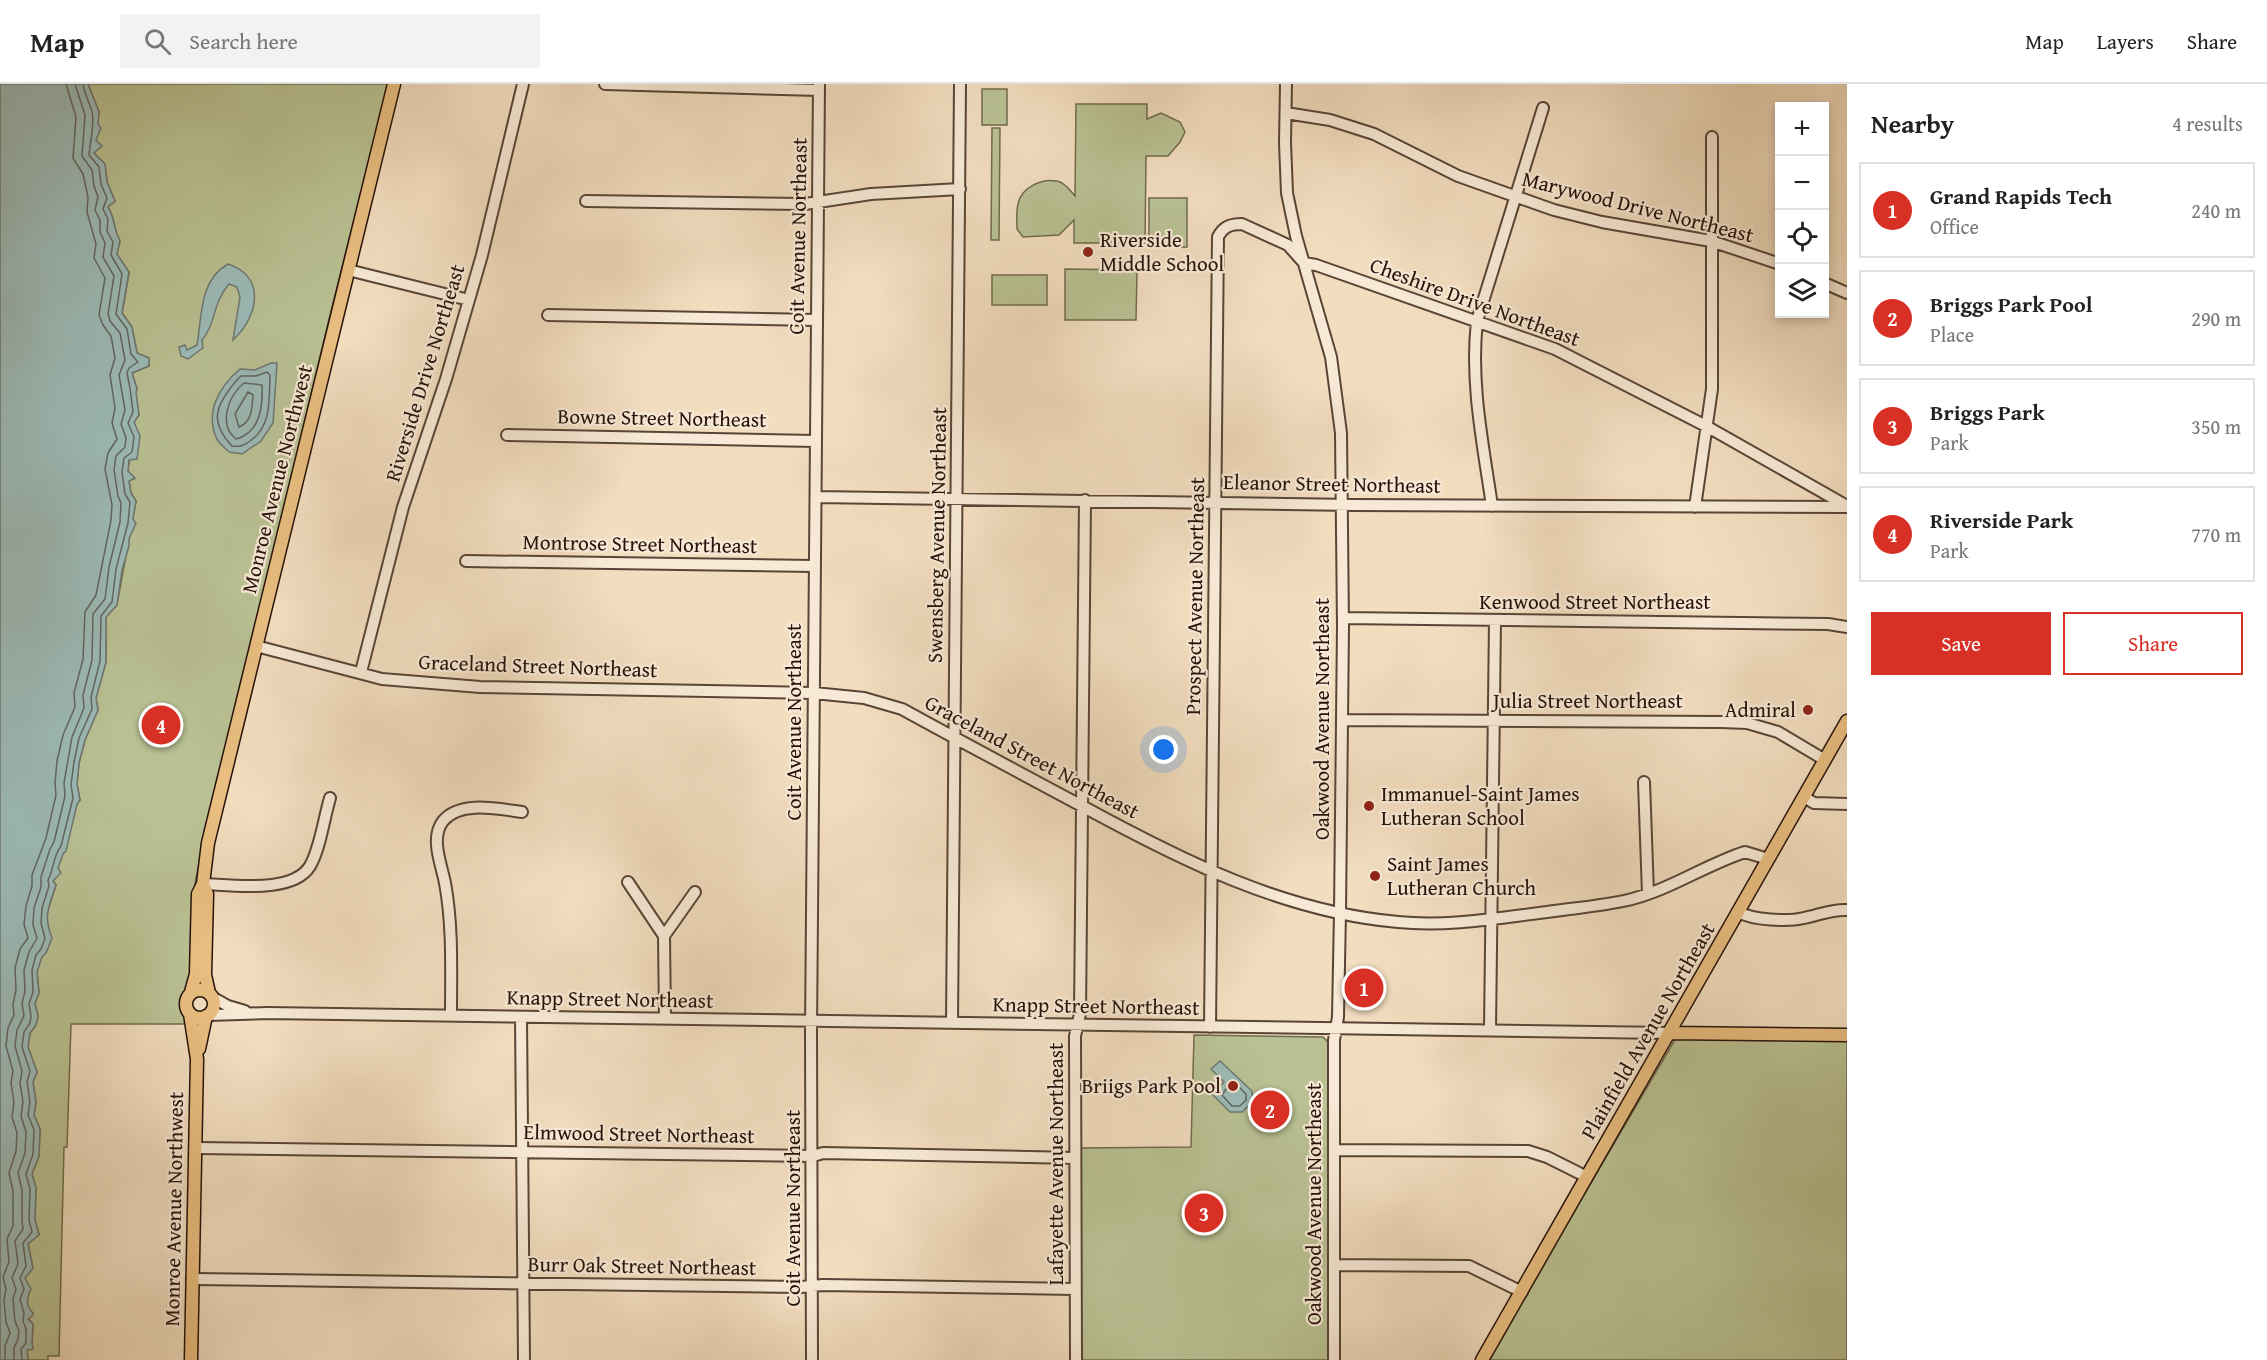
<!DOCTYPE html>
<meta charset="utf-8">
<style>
:root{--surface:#fff;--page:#f2f2f2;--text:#222;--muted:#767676;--line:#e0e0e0;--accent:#d93025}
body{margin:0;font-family:"Gentium Book Plus",serif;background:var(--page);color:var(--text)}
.controls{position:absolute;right:18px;top:18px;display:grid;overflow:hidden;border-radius:0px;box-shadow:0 3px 9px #0003}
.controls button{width:54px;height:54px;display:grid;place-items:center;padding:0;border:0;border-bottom:2px solid var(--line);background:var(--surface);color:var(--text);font:30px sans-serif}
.you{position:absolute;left:1164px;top:666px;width:21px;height:21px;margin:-15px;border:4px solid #fff;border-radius:50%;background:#1a73e8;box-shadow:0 0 0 9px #1a73e833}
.badge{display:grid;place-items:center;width:39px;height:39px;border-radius:50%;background:var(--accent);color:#fff;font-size:20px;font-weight:700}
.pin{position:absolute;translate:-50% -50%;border:3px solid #fff;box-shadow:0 2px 6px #0006}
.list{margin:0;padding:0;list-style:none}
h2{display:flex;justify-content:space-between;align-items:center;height:78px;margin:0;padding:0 24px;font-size:26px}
h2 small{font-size:20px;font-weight:400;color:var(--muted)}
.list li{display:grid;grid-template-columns:39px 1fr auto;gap:18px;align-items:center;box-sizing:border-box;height:96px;margin:0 12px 12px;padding:0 12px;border:2px solid var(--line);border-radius:0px}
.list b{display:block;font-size:22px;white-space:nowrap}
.list p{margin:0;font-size:20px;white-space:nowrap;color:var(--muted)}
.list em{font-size:20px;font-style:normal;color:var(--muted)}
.actions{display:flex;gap:12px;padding:18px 24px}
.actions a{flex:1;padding:14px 0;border:2px solid var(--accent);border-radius:0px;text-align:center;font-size:21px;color:var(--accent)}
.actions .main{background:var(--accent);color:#fff}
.icon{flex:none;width:33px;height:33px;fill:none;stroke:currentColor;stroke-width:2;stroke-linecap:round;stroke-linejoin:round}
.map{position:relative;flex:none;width:1847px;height:1276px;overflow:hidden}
header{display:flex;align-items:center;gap:36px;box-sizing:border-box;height:84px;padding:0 30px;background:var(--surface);border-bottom:2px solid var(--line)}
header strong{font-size:28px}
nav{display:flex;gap:33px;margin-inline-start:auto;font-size:21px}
.search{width:420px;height:54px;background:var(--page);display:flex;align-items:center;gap:15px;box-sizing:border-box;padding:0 21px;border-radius:0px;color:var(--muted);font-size:22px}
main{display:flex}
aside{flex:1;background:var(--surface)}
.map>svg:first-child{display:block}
</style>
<header>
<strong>Map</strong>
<div class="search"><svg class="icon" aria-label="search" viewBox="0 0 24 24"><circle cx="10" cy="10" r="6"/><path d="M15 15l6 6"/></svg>Search here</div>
<nav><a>Map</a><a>Layers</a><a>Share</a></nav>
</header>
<main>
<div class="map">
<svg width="1847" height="1276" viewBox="0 0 1847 1276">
<rect width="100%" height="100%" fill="#f2ddbf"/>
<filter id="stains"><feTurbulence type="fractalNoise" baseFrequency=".00333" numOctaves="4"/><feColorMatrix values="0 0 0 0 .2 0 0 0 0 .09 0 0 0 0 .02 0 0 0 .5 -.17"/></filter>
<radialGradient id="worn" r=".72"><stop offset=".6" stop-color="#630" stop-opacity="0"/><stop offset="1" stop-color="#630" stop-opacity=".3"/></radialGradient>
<path fill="#b9c193" stroke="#706a4e" stroke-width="1.5" d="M 88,0 L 388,0 L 329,235 L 203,760 L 195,799 L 193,888 L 182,917 L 186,937 L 184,940 L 71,940 L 67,1063 L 64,1063 L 59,1272 L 48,1272 L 48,1276 L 28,1276 L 27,1266 L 32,1260 L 33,1240 L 28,1234 L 33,1229 L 28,1225 L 25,1194 L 33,1184 L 28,1160 L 39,1150 L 35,1136 L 36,1104 L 32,1090 L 39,1072 L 40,1045 L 34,1031 L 36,1018 L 33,998 L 37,988 L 28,963 L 30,949 L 36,941 L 38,932 L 35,919 L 39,909 L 37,888 L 48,826 L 56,801 L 53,797 L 77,720 L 80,716 L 77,701 L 79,679 L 85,656 L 98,626 L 96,614 L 106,578 L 106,533 L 117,521 L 136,417 L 131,409 L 129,396 L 134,395 L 128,387 L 134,337 L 139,331 L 135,308 L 137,305 L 132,289 L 149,282 L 149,274 L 137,269 L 132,243 L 122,229 L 129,189 L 116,170 L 120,157 C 112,143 116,136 108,123 L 115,117 L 107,98 L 105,80 L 94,69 L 99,28 Z
M 982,5 L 1007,5 L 1007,41 L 982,41 Z
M 1076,20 L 1147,20 L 1147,35 L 1161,29 L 1180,38 L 1185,48 L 1180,58 L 1168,72 L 1146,72 L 1145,159 L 1074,159 L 1074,136 L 1059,151 L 1023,153 L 1017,145 C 1017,137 1016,128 1018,120 C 1021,104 1041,94 1057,97 C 1065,98 1070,107 1075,112 Z
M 992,44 L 1000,44 L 999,156 L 991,156 Z
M 1149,114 L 1187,114 L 1187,163 L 1149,163 Z
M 1065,185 L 1137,186 L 1136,236 L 1065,236 Z
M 992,191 L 1047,191 L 1047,221 L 992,221 Z
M 1194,951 L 1323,953 L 1328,958 L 1328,1276 L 1081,1276 L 1080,1064 L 1191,1063 Z
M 1676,954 L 1847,956 L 1847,1276 L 1487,1276 Z"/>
<path fill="#9cbbb8" stroke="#6d7772" stroke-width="1.5" d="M 0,0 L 88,0 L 99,28 L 98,40 L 101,44 L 96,56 L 102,62 L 94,69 L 105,80 L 107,98 L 115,117 L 108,123 C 116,136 112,142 120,157 L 117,170 L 129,188 L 122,229 L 132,243 L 137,269 L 149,274 L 149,282 L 132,289 L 137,305 L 136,308 L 139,331 L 134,338 L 140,352 L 137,375 L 129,376 L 128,387 L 135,394 L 129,397 L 131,409 L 136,417 L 133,435 L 136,439 L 129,455 L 129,462 L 122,486 L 117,521 L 106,533 L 106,578 L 96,614 L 98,626 L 85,656 L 79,679 L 77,700 L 80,716 L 77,720 L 66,767 L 63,770 L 58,784 L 61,789 L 53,797 L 56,801 C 49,823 43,831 52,854 L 46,869 L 42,873 L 37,888 L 39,909 L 35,919 L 38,932 L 36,941 L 30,949 L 28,963 L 37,988 L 33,998 L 36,1018 L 34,1031 L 40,1045 L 39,1072 L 32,1090 L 36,1104 L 35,1136 L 39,1151 L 28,1160 L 33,1184 L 25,1194 L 31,1205 C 27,1214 25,1221 33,1229 L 32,1232 L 28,1235 L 33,1240 L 32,1260 L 33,1263 L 33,1265 L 27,1266 L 28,1276 L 0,1276 Z
M 228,180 C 267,193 258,233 233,256 L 240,213 L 237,203 L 229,200 C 213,218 215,242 202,256 L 203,264 L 188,275 L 181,272 L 179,263 L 185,261 L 187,266 L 197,261 C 202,233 199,196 228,180 Z
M 271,279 L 277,279 L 273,339 L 261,357 L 242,370 L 229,368 C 225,364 218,359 216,353 C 205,327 220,302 240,285 L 255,286 Z
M 1220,977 L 1252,1007 L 1253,1018 L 1242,1028 L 1230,1028 L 1212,1010 L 1224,998 L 1211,985 Z"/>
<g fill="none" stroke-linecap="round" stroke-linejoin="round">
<path stroke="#616661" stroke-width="1.5" d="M 267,288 L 270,291 C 269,315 272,342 250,357 C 243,362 240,363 232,362 C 224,354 215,340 218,328 C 219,318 234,298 241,292 L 256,292 Z
M 244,299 L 262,301 C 263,322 260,349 236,355 C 218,341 228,312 244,299 Z
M 248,308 L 253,311 C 252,324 252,338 239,343 L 235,330 Z
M 1231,998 L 1234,998 L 1246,1010 L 1246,1016 L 1240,1022 L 1232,1022 L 1222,1011 Z
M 5,1276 L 5,1262 L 10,1249 L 6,1238 L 4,1216 L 6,1205 L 3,1193 L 9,1178 L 7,1155 L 13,1142 L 13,1107 L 9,1089 L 16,1067 L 17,1049 L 12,1033 L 14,1018 L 11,999 L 13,987 L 6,962 L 8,944 L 14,931 L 13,920 L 16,906 L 15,884 L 20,865 L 28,854 L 24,840 L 26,822 L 32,802 L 32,791 L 46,754 L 56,711 L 55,699 L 57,677 L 63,651 L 75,623 L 74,609 L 83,575 L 85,528 L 96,511 L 111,436 L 112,421 L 105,385 L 108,369 L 117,355 L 112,339 L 115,324 L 110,291 L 115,274 L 111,252 L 103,241 L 99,231 L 105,194 L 94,174 L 96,160 L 87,128 L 88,113 L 83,90 L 73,74 L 76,33 L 66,0
M 14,1276 L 14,1264 L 18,1255 L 19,1247 L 15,1237 L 13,1215 L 16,1205 L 12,1194 L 18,1180 L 15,1157 L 23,1145 L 22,1136 L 22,1106 L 18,1089 L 25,1069 L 26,1048 L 21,1032 L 23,1018 L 20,999 L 22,987 L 15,962 L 17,946 L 24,932 L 22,920 L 25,907 L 24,886 L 29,868 L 37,854 L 33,841 L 34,824 L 41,803 L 41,793 L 50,765 L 54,758 L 65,712 L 64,699 L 72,653 L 84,624 L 83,611 L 92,576 L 93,530 L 105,515 L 109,483 L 120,438 L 121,419 L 118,412 L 114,386 L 116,372 L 125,363 L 126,354 L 121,340 L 125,326 L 119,291 L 125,276 L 120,249 L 110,237 L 108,230 L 114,192 L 103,173 L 105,159 L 100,148 L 100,136 L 95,126 L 98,113 L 94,102 L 92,86 L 82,72 L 85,31 L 75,0
M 22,1276 L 21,1265 L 26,1259 L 26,1245 L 23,1237 L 24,1229 L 20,1215 L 24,1205 L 20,1194 L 26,1182 L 23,1159 L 32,1148 L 29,1136 L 30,1105 L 26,1090 L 33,1070 L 34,1046 L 28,1031 L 30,1018 L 27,998 L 30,987 L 22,963 L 24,948 L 30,939 L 31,932 L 29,920 L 33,908 L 32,886 L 36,871 L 41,865 L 45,854 L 41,839 L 42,824 L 49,802 L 48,796 C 54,785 53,772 61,762 L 73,714 L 71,701 L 74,678 L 79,654 L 92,625 L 91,613 L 100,577 L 101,532 L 112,518 L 116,485 L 128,439 L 130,418 L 125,410 L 122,388 L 124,374 L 132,368 L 134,353 L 128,339 L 133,328 L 130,304 L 127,289 L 129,284 L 138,278 L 131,270 L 127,245 L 116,230 L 122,190 L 111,171 L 113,158 L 107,147 L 108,135 L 103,125 L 107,114 L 101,100 L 99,83 L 89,71 C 90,60 95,38 92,28 C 90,19 84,10 83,0"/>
<g stroke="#594537" stroke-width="14">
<path id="minor" d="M 605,0 L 819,6
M 1286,0 L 1285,59 L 1287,109 L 1296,152 L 1331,273 L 1341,349 L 1343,542 L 1340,828 L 1338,933 L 1334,956 L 1334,1276
M 1286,29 L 1330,36 L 1374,50 L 1458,92 L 1554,126 L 1602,138 L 1711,157 L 1780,180
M 586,117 L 805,120 L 871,110 L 960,105
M 348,186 L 469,216
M 1824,199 L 1847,209
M 548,231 L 817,236
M 507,351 L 816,357
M 816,413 L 1353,421 L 1847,423
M 1492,422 C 1483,360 1470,299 1477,237 L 1543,24
M 1695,423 L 1712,305 L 1712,53
M 466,477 L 814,482
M 1343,534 L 1828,540 L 1847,543
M 256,562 L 382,595 L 480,603 L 814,609 L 864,614 L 902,625 C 962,658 1022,690 1082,722 C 1181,776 1284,828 1398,838 C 1448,843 1498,834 1547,828 C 1574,824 1602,822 1628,816 C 1670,806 1705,781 1745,768 L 1768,775
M 361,588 L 403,423 L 446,295 L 482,171 L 523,0
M 1342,636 L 1721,638 L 1747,639 L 1778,648 L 1825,676
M 1644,698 L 1648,810
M 1804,713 L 1814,719 L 1847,720
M 628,798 L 664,852
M 203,800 C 232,801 293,810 310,782 C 320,765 324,734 330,714
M 1738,828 C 1753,836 1787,838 1804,834 C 1819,831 1832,825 1847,826
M 664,852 L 665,935
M 664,852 L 695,808
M 212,913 L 228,922 L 245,927
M 208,931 L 267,929 L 1669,949
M 451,932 C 451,888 453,842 445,799 C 441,779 430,754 443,737 C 460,716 499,725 522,728
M 521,933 L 524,1276
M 952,939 L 960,0
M 1210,943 L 1218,153 C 1223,143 1230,140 1242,140 L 1288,161 L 1304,179 L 1316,181 L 1555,265 L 1706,342 L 1847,422
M 1490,946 L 1495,537
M 195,1064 L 813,1072 L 823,1069 L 1075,1074
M 1334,1066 L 1528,1067 L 1547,1073 L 1587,1093
M 1334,1181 L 1469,1182 L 1522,1208
M 192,1195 L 801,1203 L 823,1201 L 1075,1205
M 812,1276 L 811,948 L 819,0
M 1076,1276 L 1075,952 L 1080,930 L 1085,416"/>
</g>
<g stroke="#26120a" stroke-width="15">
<path id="major" d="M 203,800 L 207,810 L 205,891 L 209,909
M186 920a14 14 0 1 1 28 0a14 14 0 1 1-28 0Z
M 191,908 L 196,890 L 198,810 L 203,800 L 208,759 L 394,0
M 190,930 L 197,975 L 191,1276
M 1669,949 L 1847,951
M 199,965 L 206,932
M 1482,1276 L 1847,637"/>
</g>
<use href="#minor" stroke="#f7e9d5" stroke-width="10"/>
<use href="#major" stroke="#e9be80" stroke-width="12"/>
</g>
<g fill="#8f2418" stroke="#f7e9d5" stroke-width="2">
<circle cx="1088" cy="168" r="6"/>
<circle cx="1808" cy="626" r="6"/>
<circle cx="1369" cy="722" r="6"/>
<circle cx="1375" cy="792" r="6"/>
<circle cx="1233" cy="1002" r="6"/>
</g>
<g text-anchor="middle" stroke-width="4.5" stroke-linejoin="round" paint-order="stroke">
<g font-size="21" fill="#26120a" stroke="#f7e9d5">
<text transform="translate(1638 123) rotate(14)" y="7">Marywood Drive Northeast</text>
<text transform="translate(798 152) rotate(-89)" y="7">Coit Avenue Northeast</text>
<text transform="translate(1475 218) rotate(20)" y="7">Cheshire Drive Northeast</text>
<text transform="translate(425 289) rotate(-73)" y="7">Riverside Drive Northeast</text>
<text transform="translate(662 334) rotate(1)" y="7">Bowne Street Northeast</text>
<text transform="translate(277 395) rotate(-76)" y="7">Monroe Avenue Northwest</text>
<text transform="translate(1332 400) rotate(1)" y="7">Eleanor Street Northeast</text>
<text transform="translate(937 451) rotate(-89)" y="7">Swensberg Avenue Northeast</text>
<text transform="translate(640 460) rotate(1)" y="7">Montrose Street Northeast</text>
<text transform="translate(1195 512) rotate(-89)" y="7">Prospect Avenue Northeast</text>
<text x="1595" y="525">Kenwood Street Northeast</text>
<text transform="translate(538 582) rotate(2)" y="7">Graceland Street Northeast</text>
<text x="1588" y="624">Julia Street Northeast</text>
<text transform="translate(1322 635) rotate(-90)" y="7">Oakwood Avenue Northeast</text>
<text transform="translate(794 638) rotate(-90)" y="7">Coit Avenue Northeast</text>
<text transform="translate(1032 673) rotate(28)" y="7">Graceland Street Northeast</text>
<text transform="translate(610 915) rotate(1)" y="7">Knapp Street Northeast</text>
<text transform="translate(1096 922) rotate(1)" y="7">Knapp Street Northeast</text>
<text transform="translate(1648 947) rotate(-60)" y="7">Plainfield Avenue Northeast</text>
<text transform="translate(639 1050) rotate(1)" y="7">Elmwood Street Northeast</text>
<text transform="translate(1056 1080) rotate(-90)" y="7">Lafayette Avenue Northeast</text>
<text transform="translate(1314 1120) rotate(-90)" y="7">Oakwood Avenue Northeast</text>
<text transform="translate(793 1124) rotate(-90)" y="7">Coit Avenue Northeast</text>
<text transform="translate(174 1125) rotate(-89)" y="7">Monroe Avenue Northwest</text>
<text transform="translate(642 1182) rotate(1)" y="7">Burr Oak Street Northeast</text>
</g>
<g font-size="21" fill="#26120a" stroke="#f7e9d5" text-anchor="start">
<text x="1100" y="163">Riverside<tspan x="1100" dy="24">Middle School</tspan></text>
<text x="1796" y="633" text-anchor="end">Admiral</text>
<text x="1381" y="717">Immanuel-Saint James<tspan x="1381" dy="24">Lutheran School</tspan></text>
<text x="1387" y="787">Saint James<tspan x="1387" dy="24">Lutheran Church</tspan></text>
<text x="1221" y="1009" text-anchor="end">Briigs Park Pool</text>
</g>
</g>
<rect width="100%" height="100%" filter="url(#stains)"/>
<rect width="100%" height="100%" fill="url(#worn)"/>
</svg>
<div class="controls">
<button>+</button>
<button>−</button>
<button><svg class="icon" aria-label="locate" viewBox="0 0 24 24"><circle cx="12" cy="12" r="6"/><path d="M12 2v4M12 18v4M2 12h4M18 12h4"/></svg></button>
<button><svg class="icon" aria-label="layers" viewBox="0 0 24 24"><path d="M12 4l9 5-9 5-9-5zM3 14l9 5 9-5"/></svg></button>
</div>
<div class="you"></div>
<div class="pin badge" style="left:1364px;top:904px">1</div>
<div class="pin badge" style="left:1270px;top:1026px">2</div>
<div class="pin badge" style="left:1204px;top:1129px">3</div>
<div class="pin badge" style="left:161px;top:641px">4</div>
</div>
<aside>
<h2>Nearby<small>4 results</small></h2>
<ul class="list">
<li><span class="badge">1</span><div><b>Grand Rapids Tech</b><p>Office</p></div><em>240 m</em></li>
<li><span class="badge">2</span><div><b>Briggs Park Pool</b><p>Place</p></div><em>290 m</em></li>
<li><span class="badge">3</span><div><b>Briggs Park</b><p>Park</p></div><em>350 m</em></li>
<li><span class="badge">4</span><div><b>Riverside Park</b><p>Park</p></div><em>770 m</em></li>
</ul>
<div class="actions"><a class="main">Save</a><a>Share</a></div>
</aside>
</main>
